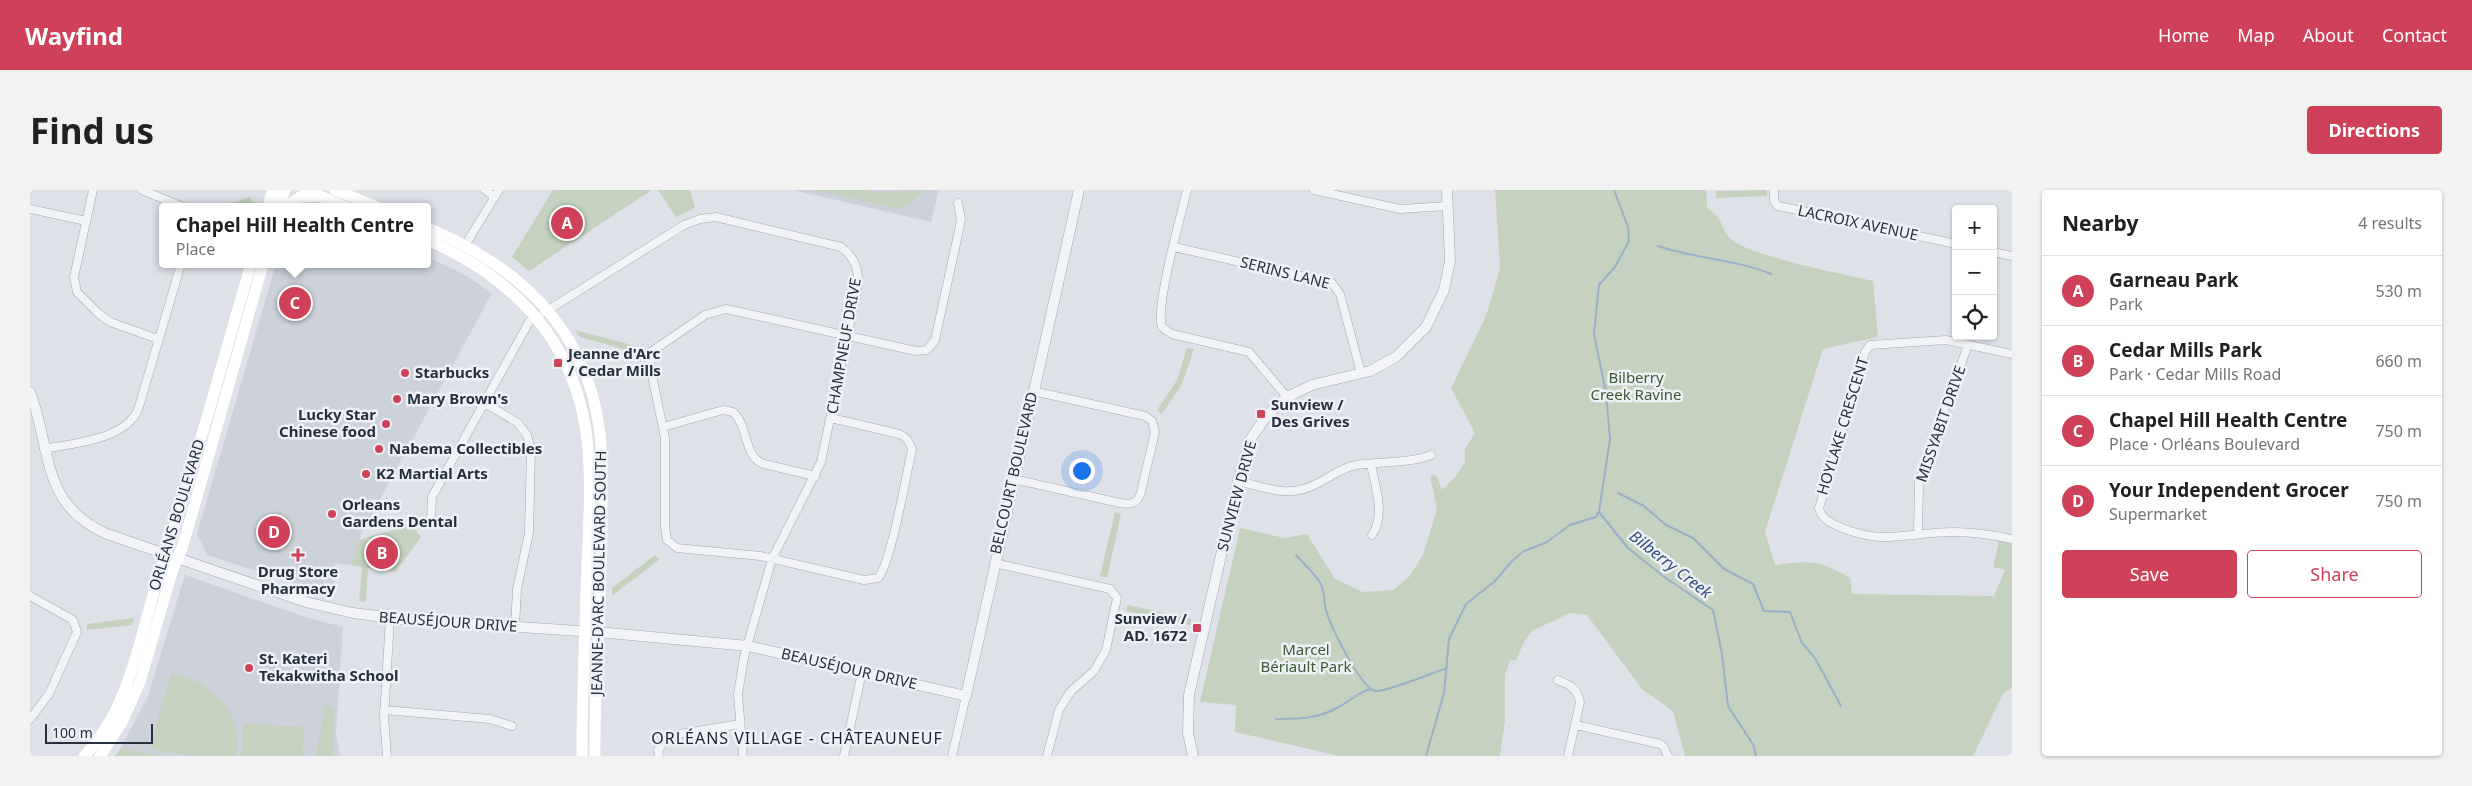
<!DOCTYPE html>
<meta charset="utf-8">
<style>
:root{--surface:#fff;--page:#f2f2f2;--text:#202124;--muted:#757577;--line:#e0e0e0;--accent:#cf4158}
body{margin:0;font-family:"Noto Sans",sans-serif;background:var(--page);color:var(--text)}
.controls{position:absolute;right:15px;top:15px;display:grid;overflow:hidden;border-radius:5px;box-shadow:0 1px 4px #0004}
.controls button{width:45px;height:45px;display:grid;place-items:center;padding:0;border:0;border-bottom:1px solid var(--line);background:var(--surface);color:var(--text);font:25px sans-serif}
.scale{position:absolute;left:15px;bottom:12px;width:108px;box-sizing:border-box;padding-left:5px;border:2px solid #27303f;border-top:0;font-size:14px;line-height:18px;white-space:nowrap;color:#27303f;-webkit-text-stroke:4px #eef1f6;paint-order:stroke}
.you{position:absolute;left:1051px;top:280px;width:18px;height:18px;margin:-12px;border:4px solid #fff;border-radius:50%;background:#1a73e8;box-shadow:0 0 0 8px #1a73e833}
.badge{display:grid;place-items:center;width:32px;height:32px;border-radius:50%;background:var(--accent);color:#fff;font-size:16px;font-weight:700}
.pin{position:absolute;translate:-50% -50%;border:2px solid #fff;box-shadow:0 1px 5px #0006}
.popup{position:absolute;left:129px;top:13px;width:272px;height:65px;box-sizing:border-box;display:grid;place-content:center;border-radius:5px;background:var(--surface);filter:drop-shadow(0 1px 4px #0005);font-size:16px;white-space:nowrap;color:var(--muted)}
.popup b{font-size:19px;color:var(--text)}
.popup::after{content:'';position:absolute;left:50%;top:100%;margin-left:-10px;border:10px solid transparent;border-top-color:var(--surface)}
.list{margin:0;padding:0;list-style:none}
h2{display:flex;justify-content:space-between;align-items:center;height:65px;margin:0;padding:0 20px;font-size:21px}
h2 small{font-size:16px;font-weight:400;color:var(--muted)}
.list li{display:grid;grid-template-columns:32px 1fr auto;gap:15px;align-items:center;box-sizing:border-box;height:70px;padding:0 20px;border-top:1px solid var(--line)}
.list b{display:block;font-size:19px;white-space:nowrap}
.list p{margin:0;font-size:16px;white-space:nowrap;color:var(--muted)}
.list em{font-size:16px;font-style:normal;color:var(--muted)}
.actions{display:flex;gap:10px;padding:15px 20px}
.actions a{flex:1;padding:11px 0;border:1px solid var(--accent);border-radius:5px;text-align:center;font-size:18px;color:var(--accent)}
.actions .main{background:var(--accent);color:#fff}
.icon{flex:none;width:28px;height:28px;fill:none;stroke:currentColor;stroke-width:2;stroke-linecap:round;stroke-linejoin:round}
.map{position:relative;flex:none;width:1982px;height:566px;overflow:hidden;border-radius:5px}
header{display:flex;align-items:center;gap:30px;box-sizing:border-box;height:70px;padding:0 25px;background:var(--accent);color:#fff}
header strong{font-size:24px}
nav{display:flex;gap:28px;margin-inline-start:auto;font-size:18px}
.intro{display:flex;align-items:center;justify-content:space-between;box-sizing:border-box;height:120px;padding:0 30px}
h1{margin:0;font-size:35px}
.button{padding:12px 22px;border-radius:5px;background:var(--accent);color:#fff;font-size:18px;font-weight:700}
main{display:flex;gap:30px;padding:0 30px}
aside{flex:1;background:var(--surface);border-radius:5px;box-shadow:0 1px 4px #0004}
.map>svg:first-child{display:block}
</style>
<header>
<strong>Wayfind</strong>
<nav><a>Home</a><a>Map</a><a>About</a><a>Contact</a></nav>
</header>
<div class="intro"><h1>Find us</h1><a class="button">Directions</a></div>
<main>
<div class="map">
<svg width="1982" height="566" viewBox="0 0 1982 566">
<rect width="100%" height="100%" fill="#dee2e8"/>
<path fill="#ccd1da" d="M 763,0 L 909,0 L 901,32 Z
M 398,67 L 435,85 L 462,103 L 331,344 L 321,375 L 305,373 L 302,406 L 177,365 L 167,344 L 246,74 L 398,74 Z
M 155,385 L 275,427 L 313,437 L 306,543 L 310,566 L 128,566 L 91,558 L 118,506 Z"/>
<path fill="#c4d2bf" d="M 523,0 L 622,0 L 499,81 L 482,67 Z
M 628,0 L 660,0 L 665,18 L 646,27 Z
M 783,0 L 839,0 L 844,3 L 893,0 L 882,14 L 870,19 Z
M 1465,0 L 1676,0 L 1677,18 C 1695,29 1689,37 1700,48 C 1717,66 1814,84 1843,91 L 1848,147 L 1793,159 L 1735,342 L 1745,375 C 1780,371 1788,369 1820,388 L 1822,404 L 1964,406 L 1975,380 L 1963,377 L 1969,351 L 1982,354 L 1982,498 L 1973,504 L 1943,566 L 1655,566 L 1643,521 L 1612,499 L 1557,425 L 1540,423 L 1502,441 L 1494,452 L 1486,470 L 1480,470 L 1475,485 L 1475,531 L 1470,566 L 1309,566 L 1205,542 L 1206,515 L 1170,512 L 1210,338 L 1255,348 L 1277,344 L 1305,389 L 1333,402 L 1363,400 L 1379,387 L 1393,365 L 1407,319 L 1400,286 L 1406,285 L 1412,300 L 1426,286 L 1435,272 L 1435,259 L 1445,243 L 1421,198 L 1456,126 L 1470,78 Z
M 1737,0 L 1737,6 L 1686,8 L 1686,1 Z
M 220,7 L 223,13 L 211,17 L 190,17 Z
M 545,140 L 606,156 L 604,162 L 550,147 Z
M 1157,158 L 1164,159 L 1152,194 L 1132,224 L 1127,220 L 1147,190 Z
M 1085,322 L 1091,324 L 1077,388 L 1070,386 Z
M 381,335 L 391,347 L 365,382 L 338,378 L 336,412 L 329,411 L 332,377 L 321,375 L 329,350 Z
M 625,365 L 630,369 L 582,406 L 582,398 Z
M 1098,415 L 1162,429 L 1160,435 L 1096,421 Z
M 104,428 L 102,435 L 57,440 L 57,434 Z
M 141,483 C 181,492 215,520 206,566 C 186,566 132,566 120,557 Z
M 295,516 L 302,516 L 303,523 L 303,566 L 286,566 Z
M 213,534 L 274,537 L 272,566 L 212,566 Z
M 91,558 L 129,566 L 85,566 Z"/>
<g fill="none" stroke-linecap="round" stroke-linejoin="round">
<path stroke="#99b1c9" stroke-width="2" d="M 1584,0 L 1598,37 L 1599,51 L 1585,77 L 1569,95 L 1564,144 L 1576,203 L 1580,249 L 1569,322 L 1598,358 L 1633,386 L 1683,420 L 1692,464 L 1698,516 L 1724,556 L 1726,566
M 1628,56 C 1665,69 1705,69 1741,84
M 1588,303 L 1614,316 L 1636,335 L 1663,348 L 1694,379 L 1723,394 L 1734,421 L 1760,422 L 1772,453 L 1785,468 L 1811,516
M 1266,365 C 1274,374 1283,382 1289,391 C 1296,400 1293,410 1296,420 C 1300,435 1330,497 1345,501 C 1353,503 1405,482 1417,478
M 1246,529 C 1268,529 1287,529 1307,518 C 1319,512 1328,502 1341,499
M 1396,566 L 1414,503 L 1419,449 L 1436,414 L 1465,391 L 1482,371 L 1494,361 L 1517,352 L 1540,335 L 1566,327 L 1568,323"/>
<g stroke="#a3a9b2" stroke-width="9">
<path id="minor" d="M 63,0 L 44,87 L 47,102 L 68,123 L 80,132 L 128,149
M 112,0 L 153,17
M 455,0 L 465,7
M 1157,0 C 1151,26 1125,116 1132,137 L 1142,144 L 1219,162 L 1257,207
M 1284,0 L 1370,19 L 1418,16
M 1744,0 L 1744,11 L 1748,16 L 1926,54
M 0,19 L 56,31
M 1144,57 L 1302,93 L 1310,104 L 1331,183
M 432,60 L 469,0
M 1963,62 L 1982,66
M 1982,164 L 1916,150 L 1840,155 L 1835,162 L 1789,318 C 1791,336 1834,346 1851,347 C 1876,347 1900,342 1924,342 C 1944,342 1963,345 1982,349
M 453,212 L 488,233 L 497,245 L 501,260 L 499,343 L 487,399 L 485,437
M 801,228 L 869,244 C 877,247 880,252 882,260 C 876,285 861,374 848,388 L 834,390 L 730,366 L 647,358 L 637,350 L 635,337 L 635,248 L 620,176 L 621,162 L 675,125 L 696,119 L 886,161 L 897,160 L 905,150 L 929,40 L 931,29 L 928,13
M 633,237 L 693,220 L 703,222 C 719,236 713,267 734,274 L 785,286
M 14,259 C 44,253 94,250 108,220 L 151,74
M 1341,274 C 1345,297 1356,324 1342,345
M 983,289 L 1090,313 C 1100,315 1108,314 1111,302 L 1125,242 L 1122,231 L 1115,226 L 1003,201
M 1208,291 C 1237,298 1260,309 1288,293 C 1300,287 1313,277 1326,275 C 1352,271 1377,274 1401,265
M 401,329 L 402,307 L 499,132 L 654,35 L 670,29 L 686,27 L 811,57 C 824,67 829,78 828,95 L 791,272 L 742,369 L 714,467 L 708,504 L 713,566
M 1888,344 L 1889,292 L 1938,155
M 964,373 L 1080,399 L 1087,408 L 1076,460 L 1064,481 L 1041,501 L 1029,520 L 1017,566
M 0,406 L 43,430 L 47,442 L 19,504 L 0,529
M 1528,490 C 1540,495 1547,498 1550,512 L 1538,566
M 354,520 L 460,529 L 482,536
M 1546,535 L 1630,554 L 1633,556 L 1638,566
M 357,566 L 354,527 L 360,428
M 629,566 L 628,560 L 638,546 L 710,534
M 814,566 L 832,482
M 922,566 L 936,506"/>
</g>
<g stroke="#a3a9b2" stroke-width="11">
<path id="tertiary" d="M 0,202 C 22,259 10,315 77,344 L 276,412 L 323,423 L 371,429 L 579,443 L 718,456 L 936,506 L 1049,0
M 1163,566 L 1158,543 L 1159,505 L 1208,291 L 1220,250 L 1237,225 L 1257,207 L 1282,195 L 1340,181 L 1366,167 L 1396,137 L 1414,100 L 1420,71 L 1417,0"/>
</g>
<use href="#minor" stroke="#f1f3f6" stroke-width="8"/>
<use href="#tertiary" stroke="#f1f3f6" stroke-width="10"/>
<path stroke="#fff" stroke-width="11" d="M 276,0 L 316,17
M 305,0 L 347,17
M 238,17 L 243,0
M 249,17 L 255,0
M 255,17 L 270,7 L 287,6
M 398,38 C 487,76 555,136 569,237 C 573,264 572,292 572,320 C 573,402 564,484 565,566
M 398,50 C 481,87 542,147 556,241 C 562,285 559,330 557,373 C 555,438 552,502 552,566
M 54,566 C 102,517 111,438 132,375 C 165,276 191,175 221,74
M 70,566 L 92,532 L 110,492 L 143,379 L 152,358 L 177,272 L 233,74"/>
</g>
<g fill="#cf4158" stroke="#eef1f6" stroke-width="2">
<rect x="523" y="168" width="10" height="10" rx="2.5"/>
<circle cx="375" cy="183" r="5"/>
<circle cx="367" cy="209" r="5"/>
<rect x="1226" y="219" width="10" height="10" rx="2.5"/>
<circle cx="356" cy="234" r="5"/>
<circle cx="349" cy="259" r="5"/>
<circle cx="336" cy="284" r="5"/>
<circle cx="302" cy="324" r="5"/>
<path d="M265.5 357.5h5v5h5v5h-5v5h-5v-5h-5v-5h5z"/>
<rect x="1162" y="433" width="10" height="10" rx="2.5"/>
<circle cx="219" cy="478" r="5"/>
</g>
<g text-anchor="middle" stroke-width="5" stroke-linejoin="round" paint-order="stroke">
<g font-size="15" fill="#27303f" stroke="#eef1f6">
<text transform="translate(1828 33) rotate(12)" y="5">LACROIX AVENUE</text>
<text transform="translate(1255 83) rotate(14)" y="5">SERINS LANE</text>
<text transform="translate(814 156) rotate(-80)" y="5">CHAMPNEUF DRIVE</text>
<text transform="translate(1911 234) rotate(-71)" y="5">MISSYABIT DRIVE</text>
<text transform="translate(1813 236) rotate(-73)" y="5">HOYLAKE CRESCENT</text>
<text transform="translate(984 283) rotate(-77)" y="5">BELCOURT BOULEVARD</text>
<text transform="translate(1207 306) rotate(-75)" y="5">SUNVIEW DRIVE</text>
<text transform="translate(147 325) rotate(-73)" y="5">ORLÉANS BOULEVARD</text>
<text transform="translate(569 383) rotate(-89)" y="5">JEANNE-D'ARC BOULEVARD SOUTH</text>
<text transform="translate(418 432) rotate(4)" y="5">BEAUSÉJOUR DRIVE</text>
<text transform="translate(819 479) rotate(13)" y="5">BEAUSÉJOUR DRIVE</text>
</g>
<g font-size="15" font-weight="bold" fill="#27303f" stroke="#eef1f6" text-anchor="start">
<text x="538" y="169">Jeanne d'Arc<tspan x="538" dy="17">/ Cedar Mills</tspan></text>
<text x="385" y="188">Starbucks</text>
<text x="377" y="214">Mary Brown's</text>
<text x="1241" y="220">Sunview /<tspan x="1241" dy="17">Des Grives</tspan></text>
<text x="346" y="230" text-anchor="end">Lucky Star<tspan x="346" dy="17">Chinese food</tspan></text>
<text x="359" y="264">Nabema Collectibles</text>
<text x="346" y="289">K2 Martial Arts</text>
<text x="312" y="320">Orleans<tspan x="312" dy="17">Gardens Dental</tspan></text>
<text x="268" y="387" text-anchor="middle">Drug Store<tspan x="268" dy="17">Pharmacy</tspan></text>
<text x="1157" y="434" text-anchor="end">Sunview /<tspan x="1157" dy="17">AD. 1672</tspan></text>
<text x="229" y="474">St. Kateri<tspan x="229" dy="17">Tekakwitha School</tspan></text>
</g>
<g font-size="15" fill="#3c5b35" stroke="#eef1f6">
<text x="1606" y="193">Bilberry<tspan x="1606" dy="17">Creek Ravine</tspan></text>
<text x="1276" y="465">Marcel<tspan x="1276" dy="17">Bériault Park</tspan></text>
</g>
<g font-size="16" font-style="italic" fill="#314f74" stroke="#eef1f6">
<text transform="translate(1641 374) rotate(38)" y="6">Bilberry Creek</text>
</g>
<g font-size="16" letter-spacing="1" fill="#1a2130" stroke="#eef1f6">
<text x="767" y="554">ORLÉANS VILLAGE - CHÂTEAUNEUF</text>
</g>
</g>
</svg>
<div class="controls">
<button>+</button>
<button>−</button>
<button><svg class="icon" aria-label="locate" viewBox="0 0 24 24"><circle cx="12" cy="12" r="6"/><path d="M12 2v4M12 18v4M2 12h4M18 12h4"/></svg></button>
</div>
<div class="scale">100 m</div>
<div class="you"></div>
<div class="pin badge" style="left:537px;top:33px">A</div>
<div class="pin badge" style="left:352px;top:363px">B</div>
<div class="pin badge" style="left:265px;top:113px">C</div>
<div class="popup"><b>Chapel Hill Health Centre</b>Place</div>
<div class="pin badge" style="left:244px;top:342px">D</div>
</div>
<aside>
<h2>Nearby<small>4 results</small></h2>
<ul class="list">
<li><span class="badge">A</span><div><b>Garneau Park</b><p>Park</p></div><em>530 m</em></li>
<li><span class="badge">B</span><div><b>Cedar Mills Park</b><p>Park · Cedar Mills Road</p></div><em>660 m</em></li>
<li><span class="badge">C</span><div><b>Chapel Hill Health Centre</b><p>Place · Orléans Boulevard</p></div><em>750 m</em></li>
<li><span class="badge">D</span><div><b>Your Independent Grocer</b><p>Supermarket</p></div><em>750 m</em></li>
</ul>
<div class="actions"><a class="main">Save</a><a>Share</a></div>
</aside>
</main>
